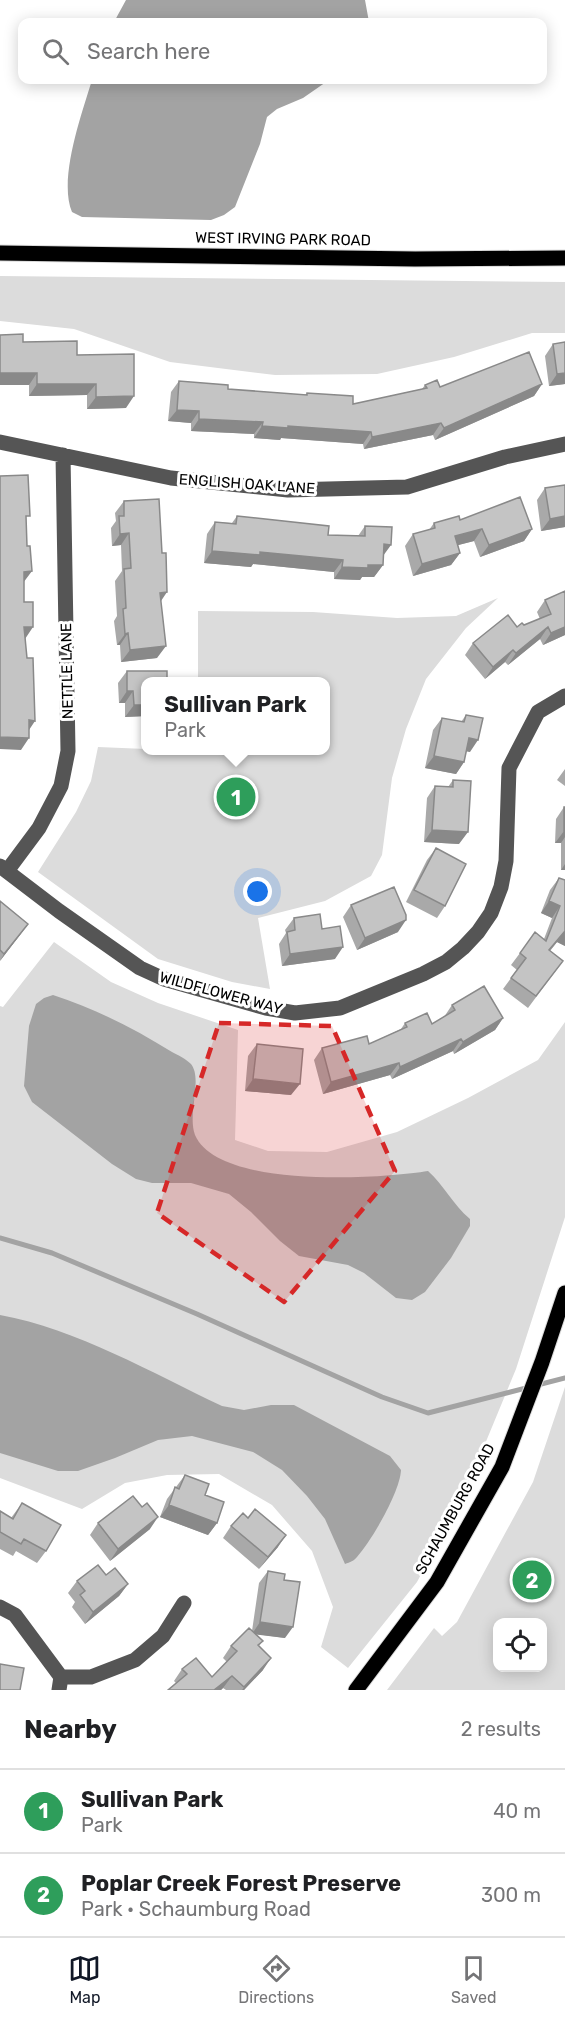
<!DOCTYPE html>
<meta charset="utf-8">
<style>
:root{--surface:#fff;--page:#f2f2f2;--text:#202124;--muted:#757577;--line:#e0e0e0;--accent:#111827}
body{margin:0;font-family:Rubik,sans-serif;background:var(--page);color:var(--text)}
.controls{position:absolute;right:18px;bottom:18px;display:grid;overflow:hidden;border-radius:12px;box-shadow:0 3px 15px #0003}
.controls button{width:54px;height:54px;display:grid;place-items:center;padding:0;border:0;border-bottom:2px solid var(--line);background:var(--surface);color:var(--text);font:30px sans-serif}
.you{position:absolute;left:258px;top:892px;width:21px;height:21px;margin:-15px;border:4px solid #fff;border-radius:50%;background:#1a73e8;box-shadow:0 0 0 9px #1a73e833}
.badge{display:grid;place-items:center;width:39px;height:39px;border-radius:50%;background:var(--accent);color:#fff;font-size:20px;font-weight:700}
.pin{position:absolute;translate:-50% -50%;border:3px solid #fff;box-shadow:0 2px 6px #0006}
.popup{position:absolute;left:141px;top:677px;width:189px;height:78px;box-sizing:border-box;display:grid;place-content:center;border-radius:12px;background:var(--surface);filter:drop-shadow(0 2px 4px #0005);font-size:20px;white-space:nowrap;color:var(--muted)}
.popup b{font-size:22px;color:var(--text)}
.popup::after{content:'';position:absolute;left:50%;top:100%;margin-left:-12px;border:12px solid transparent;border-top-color:var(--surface)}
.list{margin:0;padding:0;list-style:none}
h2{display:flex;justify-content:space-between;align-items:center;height:78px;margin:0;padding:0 24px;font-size:26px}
h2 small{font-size:20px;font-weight:400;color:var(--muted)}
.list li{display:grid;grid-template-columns:39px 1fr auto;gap:18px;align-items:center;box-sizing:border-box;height:84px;padding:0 24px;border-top:2px solid var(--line)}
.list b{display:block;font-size:22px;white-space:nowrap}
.list p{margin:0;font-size:20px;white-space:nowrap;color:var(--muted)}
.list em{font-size:20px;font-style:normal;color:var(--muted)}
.icon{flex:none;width:33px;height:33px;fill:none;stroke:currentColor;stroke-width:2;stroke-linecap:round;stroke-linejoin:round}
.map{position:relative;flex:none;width:565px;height:1690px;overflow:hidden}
.search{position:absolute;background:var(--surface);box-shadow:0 3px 15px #0003;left:18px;right:18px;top:18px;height:66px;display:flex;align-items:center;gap:15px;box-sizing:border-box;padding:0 21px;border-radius:12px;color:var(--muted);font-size:22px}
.sheet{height:246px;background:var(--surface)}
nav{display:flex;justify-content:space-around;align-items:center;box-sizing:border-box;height:84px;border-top:2px solid var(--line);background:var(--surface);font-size:16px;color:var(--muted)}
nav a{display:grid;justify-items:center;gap:3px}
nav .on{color:var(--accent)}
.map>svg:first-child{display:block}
</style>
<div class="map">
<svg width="565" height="1690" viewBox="0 0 565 1690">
<rect width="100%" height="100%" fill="#fff"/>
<path fill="#dcdcdc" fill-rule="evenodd" d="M 0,276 L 565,282 L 565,333 L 532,333 L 454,357 L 377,374 L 275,375 L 170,362 L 74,329 L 0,321 Z
M 498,598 L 466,628 L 426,679 L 406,729 L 392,778 L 382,855 L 371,876 L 325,901 L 258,918 L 270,989 L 232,982 L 158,959 L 38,872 L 76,812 L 91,781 L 98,747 L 146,749 L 146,750 L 326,750 L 326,682 L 198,681 L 198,611 L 313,612 L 397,618 L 456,616 Z
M 54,942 L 111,982 L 158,1003 L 238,1030 L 235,1140 L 268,1151 L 327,1152 L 397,1132 L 468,1098 L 538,1060 L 565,1022 L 565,1217 L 516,1369 L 468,1485 L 417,1582 L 348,1668 L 321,1647 L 333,1607 L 312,1551 L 272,1505 L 219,1474 L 167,1475 L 125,1483 L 82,1509 L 0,1478 L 0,1006 L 3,1007 Z
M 565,1387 L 565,1690 L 387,1690 L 434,1628 L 442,1636 L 457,1622 L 533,1482 ZM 498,1622 L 542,1622 L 542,1668 L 498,1668 Z"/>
<path fill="#a3a3a3" d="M 126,0 L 365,0 L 369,22 L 114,22 Z
M 92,80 L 329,80 L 303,98 L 277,109 L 267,117 L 260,144 L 235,207 L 224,215 L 211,220 L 82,217 L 72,212 C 58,179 82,113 92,80 Z
M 53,995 C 94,1008 135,1029 172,1052 C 178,1055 186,1059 191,1064 C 203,1079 187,1114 195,1135 C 218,1189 379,1179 428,1171 C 444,1185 453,1205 470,1219 L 470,1226 L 451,1258 L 425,1292 L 412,1300 L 396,1298 L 364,1273 L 348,1265 L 299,1256 L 280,1241 L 251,1212 L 229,1194 L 191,1183 L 152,1183 L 136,1179 L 112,1164 L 32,1102 L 24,1086 L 29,1026 L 36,1004 L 44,998 Z
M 0,1315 C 77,1329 152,1373 222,1406 L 244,1410 L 271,1405 L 294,1405 L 390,1456 L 401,1470 C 400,1492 372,1540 357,1557 C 354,1561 350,1562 345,1564 L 325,1519 L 307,1496 L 282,1470 L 253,1452 L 192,1436 L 158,1440 L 115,1458 L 78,1471 L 58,1471 L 0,1453 Z"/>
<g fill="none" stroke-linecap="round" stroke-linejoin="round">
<path stroke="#a3a3a3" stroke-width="5" d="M 0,1238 L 52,1253 L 197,1314 L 382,1397 L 428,1413 L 565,1378"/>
<g stroke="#dbdbdb" stroke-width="17">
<path id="major" d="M 0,253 L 415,259 L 565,258
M 356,1690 L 437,1582 L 502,1467 L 542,1362 L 565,1293"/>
</g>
<path stroke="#555" stroke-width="15" d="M 0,442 L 171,478 L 288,490 L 407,487 L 505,457 L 565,444
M 0,866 L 59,911 L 140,968 L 164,979 L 266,1008 L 295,1013 L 340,1008 L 423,974 L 446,962 L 463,948 L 478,932 L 491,913 L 501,887 L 506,861 L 509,768 L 538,712 L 565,696
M 7,871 L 39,828 L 61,786 L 68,751 L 63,455
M 0,1607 L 15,1615 L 61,1677 L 59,1690
M 61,1677 L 91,1677 L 135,1660 L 163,1636 L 184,1603"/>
<use href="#major" stroke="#000" stroke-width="15"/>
</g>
<path fill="#a9a9a9" d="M 23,342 L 77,355 L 126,408 L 87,409 L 87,395 L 29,396 L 29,385 Z
M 553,344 L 565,384 L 549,386 L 545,356 Z
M 179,381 L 228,389 L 305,395 L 307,393 L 353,404 L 422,389 L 425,385 L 440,387 L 542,384 L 534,396 L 435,440 L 433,435 L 364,449 L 363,444 L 281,438 L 280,440 L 254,438 L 254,434 L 191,431 L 191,423 L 168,421 L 171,392 Z
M 545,488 L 565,527 L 541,531 L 537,500 Z
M 124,501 L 161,601 L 157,658 L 121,662 L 120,645 L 117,645 L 114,621 L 117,616 L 115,581 L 122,571 L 121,545 L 112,546 L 111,528 L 116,521 L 115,513 Z
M 237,516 L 328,535 L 358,536 L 365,526 L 383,556 L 383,565 L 374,577 L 362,577 L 360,580 L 334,579 L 334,572 L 253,564 L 251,567 L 204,563 L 207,534 L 215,522 L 232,523 Z
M 460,520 L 532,529 L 524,541 L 480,557 L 474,541 L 458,545 L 460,553 L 451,565 L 413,576 L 405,546 L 413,534 L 429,530 L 434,523 Z
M 565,591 L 565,635 L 543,645 L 540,639 L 508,665 L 505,662 L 485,679 L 465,655 L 473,643 L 524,625 L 540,619 L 537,612 L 545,600 Z
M 127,671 L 146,681 L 146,716 L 125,717 L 125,703 L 119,703 L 118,683 Z
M 466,715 L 470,752 L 466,751 L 464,762 L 456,774 L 425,768 L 433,730 L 442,718 L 461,722 Z
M 565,769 L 565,786 L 557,780 Z
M 453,780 L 459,844 L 424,842 L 427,798 L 435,786 L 448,787 Z
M 564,807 L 565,807 L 565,870 L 561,870 L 561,843 L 555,843 L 556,819 Z
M 436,848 L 445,906 L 437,918 L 406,902 L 427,860 Z
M 559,878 L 565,880 L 565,946 L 557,942 L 550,951 L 563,961 L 528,1008 L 503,989 L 517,970 L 511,965 L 520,953 L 544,939 L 552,918 L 541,913 L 550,890 Z
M 0,901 L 28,924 L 0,961 Z
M 351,905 L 398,932 L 357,950 L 343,917 Z
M 294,918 L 322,929 L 335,959 L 282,966 L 279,944 L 286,933 L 285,930 Z
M 452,1005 L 503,1018 L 495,1030 L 454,1054 L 453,1051 L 392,1079 L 390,1075 L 323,1094 L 314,1060 L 322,1048 L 369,1044 L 401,1029 L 405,1023 L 432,1024 L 444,1017 Z
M 257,1044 L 291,1095 L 245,1091 L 248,1056 Z
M 185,1475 L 205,1495 L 217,1523 L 208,1535 L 160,1517 L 167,1499 Z
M 22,1503 L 46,1551 L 37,1563 L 16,1551 L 13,1556 L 0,1549 L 0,1511 L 11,1518 Z
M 142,1507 L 150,1529 L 110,1561 L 90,1535 L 98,1523 Z
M 231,1526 L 278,1547 L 259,1569 L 223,1538 Z
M 268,1571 L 284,1580 L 285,1638 L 256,1634 L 263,1641 L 259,1646 L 263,1670 L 244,1690 L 226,1690 L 223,1688 L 221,1690 L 168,1690 L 176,1683 L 174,1681 L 182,1669 L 212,1677 L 227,1662 L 223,1658 L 231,1646 L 252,1631 L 259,1583 Z
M 106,1575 L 128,1584 L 119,1596 L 85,1624 L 72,1607 L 75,1602 L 68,1593 L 77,1581 Z"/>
<path fill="#898989" d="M 0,373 L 37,373 L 29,385 L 0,385 Z
M 565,373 L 565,384 L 549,386 L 557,374 Z
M 37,384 L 96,384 L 87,395 L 29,396 Z
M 542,384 L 534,396 L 435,440 L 444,428 Z
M 134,396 L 126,408 L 87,409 L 96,397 Z
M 177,410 L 199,411 L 191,423 L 168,421 Z
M 199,419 L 263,422 L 254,434 L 191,431 Z
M 441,423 L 433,435 L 364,449 L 372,437 Z
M 262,426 L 288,426 L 371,432 L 363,444 L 281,438 L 280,440 L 254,438 Z
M 565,516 L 565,527 L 541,531 L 550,519 Z
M 482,529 L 474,541 L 447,548 L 455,536 Z
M 532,529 L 524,541 L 480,557 L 489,545 Z
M 129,533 L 121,545 L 112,546 L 120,534 Z
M 384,544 L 391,545 L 383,556 Z
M 212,551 L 260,552 L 343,560 L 334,572 L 253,564 L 251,567 L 204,563 Z
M 460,553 L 451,565 L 413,576 L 422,564 Z
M 368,565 L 383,565 L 374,577 L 362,577 L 360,580 L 334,579 L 342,567 Z
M 32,571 L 23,583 L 24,572 Z
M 167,592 L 159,604 L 160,593 Z
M 24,627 L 33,627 L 25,639 Z
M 548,627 L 540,639 L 508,665 L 516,653 Z
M 565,627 L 565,635 L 543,645 L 551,633 Z
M 128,633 L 120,645 L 117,645 L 125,634 Z
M 166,646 L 157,658 L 121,662 L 130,650 Z
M 513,650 L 505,662 L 485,679 L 493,667 Z
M 127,691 L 133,691 L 125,703 L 119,703 Z
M 134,705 L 146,705 L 146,716 L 125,717 Z
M 29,720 L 35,721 L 27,733 Z
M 0,737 L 29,738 L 21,750 L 0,749 Z
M 469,738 L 478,740 L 470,752 L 461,750 Z
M 434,756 L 464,762 L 456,774 L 425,768 Z
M 432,830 L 468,832 L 459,844 L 424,842 Z
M 564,831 L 565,831 L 565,837 L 561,843 L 555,843 Z
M 565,864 L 565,870 L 561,870 Z
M 549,901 L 560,906 L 552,918 L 541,913 Z
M 406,920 L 398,932 L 357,950 L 365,938 Z
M 28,924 L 20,935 L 0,961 L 4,954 Z
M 565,931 L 565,946 L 557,942 L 541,962 Z
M 343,947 L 335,959 L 282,966 L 290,954 Z
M 503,1018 L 495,1030 L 454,1054 L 463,1042 Z
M 461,1039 L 453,1051 L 392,1079 L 400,1067 Z
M 399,1063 L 390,1075 L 323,1094 L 331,1082 Z
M 253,1079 L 300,1084 L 291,1095 L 245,1091 Z
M 169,1505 L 217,1523 L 208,1535 L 160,1517 Z
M 158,1517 L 150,1529 L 110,1561 L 118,1549 Z
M 286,1535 L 278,1547 L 259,1569 L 268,1557 Z
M 128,1584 L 119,1596 L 85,1624 L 93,1612 Z
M 260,1622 L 293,1627 L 285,1638 L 252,1634 Z
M 271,1658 L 263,1670 L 244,1690 L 242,1690 Z
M 232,1676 L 223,1688 L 221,1690 L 214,1690 Z"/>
<path fill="#c4c4c4" stroke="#898989" stroke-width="1.5" d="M 23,334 L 23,342 L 77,341 L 77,355 L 134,354 L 134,396 L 96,397 L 96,384 L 37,384 L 37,373 L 0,373 L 0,335 Z
M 565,342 L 565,373 L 557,374 L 553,344 Z
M 529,352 L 542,384 L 444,428 L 441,423 L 372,437 L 371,432 L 288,426 L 288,428 L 262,426 L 263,422 L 199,419 L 199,411 L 177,410 L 179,381 L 228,385 L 228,389 L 307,395 L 307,393 L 353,396 L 353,404 L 427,388 L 425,385 L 437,380 L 440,387 Z
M 28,475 L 30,516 L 26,516 L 27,546 L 30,546 L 32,571 L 24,572 L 24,602 L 33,602 L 33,627 L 24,627 L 27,658 L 33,658 L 35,721 L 29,720 L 29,738 L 0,737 L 0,476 Z
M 565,485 L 565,516 L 550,519 L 545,488 Z
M 520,497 L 532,529 L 489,545 L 482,529 L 455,536 L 460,553 L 422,564 L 413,534 L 435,528 L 434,523 L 459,516 L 460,520 Z
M 159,499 L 162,553 L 166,553 L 167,592 L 160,593 L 166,646 L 130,650 L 128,633 L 125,634 L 123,609 L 126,608 L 124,569 L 131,568 L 129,533 L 120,534 L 119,516 L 124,516 L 124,501 Z
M 237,516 L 329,526 L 328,535 L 365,536 L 365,526 L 392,527 L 391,545 L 384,544 L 383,565 L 368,565 L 368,568 L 342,567 L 343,560 L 260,552 L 260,555 L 212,551 L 215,522 L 236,524 Z
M 565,591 L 565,627 L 551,633 L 548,627 L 516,653 L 513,650 L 493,667 L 473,643 L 508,615 L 517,627 L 522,623 L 524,625 L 551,614 L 545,600 Z
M 127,671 L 167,671 L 167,681 L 146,681 L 146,705 L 134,705 L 133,691 L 127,691 Z
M 466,715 L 483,718 L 478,740 L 469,738 L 464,762 L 434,756 L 442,718 L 464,722 Z
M 453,780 L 471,781 L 468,832 L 432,830 L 435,786 L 453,787 Z
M 564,807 L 565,807 L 565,831 L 564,831 Z
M 436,848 L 466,864 L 445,906 L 414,890 Z
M 559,878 L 565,880 L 565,931 L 549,950 L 563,961 L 536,996 L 511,978 L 526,958 L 520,953 L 535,932 L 546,941 L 560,906 L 549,901 Z
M 394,887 L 406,915 L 406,920 L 365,938 L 351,905 Z
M 0,901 L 28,924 L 4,954 L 0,950 Z
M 320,914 L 322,929 L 340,926 L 343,947 L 290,954 L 287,932 L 295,930 L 294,918 Z
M 484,986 L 503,1018 L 463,1042 L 461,1039 L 400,1067 L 399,1063 L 331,1082 L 322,1048 L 367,1036 L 369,1044 L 407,1027 L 405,1023 L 427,1013 L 432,1024 L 455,1010 L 452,1005 Z
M 257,1044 L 303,1049 L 300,1084 L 253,1079 Z
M 185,1475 L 209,1484 L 205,1495 L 224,1502 L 217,1523 L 169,1505 L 175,1487 L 179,1489 Z
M 133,1496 L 142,1507 L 147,1503 L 158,1517 L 118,1549 L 98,1523 Z
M 22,1503 L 61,1525 L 46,1551 L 24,1539 L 21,1544 L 0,1532 L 0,1511 L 13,1519 Z
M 255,1509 L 286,1535 L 268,1557 L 231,1526 L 243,1513 L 248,1518 Z
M 98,1565 L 106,1575 L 115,1568 L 128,1584 L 93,1612 L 80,1595 L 85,1591 L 77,1581 Z
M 268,1571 L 285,1574 L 284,1580 L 300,1582 L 293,1627 L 260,1622 Z
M 249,1628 L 263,1641 L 258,1645 L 271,1658 L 244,1687 L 232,1676 L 214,1690 L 168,1690 L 187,1674 L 182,1669 L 196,1658 L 212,1677 L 237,1651 L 231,1646 Z
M 0,1664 L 24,1668 L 20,1690 L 0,1690 Z"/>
<path fill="#d62828" fill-opacity="0.2" stroke="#d62828" stroke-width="4.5" stroke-dasharray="12 8" stroke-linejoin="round" d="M 219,1023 L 332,1026 L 395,1171 L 284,1302 L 157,1213 Z"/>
<g text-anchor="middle" stroke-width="6" stroke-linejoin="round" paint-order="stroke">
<g font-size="15" fill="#000" stroke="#fff">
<text transform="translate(283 239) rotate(1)" y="5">WEST IRVING PARK ROAD</text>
<text transform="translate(247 484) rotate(4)" y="5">ENGLISH OAK LANE</text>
<text transform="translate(67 671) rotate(-91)" y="5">NETTLE LANE</text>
<text transform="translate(221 993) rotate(15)" y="5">WILDFLOWER WAY</text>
<text transform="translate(455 1509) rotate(-61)" y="5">SCHAUMBURG ROAD</text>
</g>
</g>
</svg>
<div class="controls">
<button><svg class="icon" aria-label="locate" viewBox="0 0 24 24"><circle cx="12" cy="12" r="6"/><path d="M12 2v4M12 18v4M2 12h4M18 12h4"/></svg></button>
</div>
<div class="you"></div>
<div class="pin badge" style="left:236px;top:797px;background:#2e9e5b">1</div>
<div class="popup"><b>Sullivan Park</b>Park</div>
<div class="pin badge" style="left:532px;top:1580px;background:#2e9e5b">2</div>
<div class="search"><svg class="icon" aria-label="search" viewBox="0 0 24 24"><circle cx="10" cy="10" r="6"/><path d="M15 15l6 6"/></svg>Search here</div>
</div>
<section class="sheet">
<h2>Nearby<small>2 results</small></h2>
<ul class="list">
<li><span class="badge" style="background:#2e9e5b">1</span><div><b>Sullivan Park</b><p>Park</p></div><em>40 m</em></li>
<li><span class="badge" style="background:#2e9e5b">2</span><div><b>Poplar Creek Forest Preserve</b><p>Park · Schaumburg Road</p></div><em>300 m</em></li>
</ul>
</section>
<nav>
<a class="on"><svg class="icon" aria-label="map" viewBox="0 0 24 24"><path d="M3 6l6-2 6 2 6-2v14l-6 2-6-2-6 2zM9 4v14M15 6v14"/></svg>Map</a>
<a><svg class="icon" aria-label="directions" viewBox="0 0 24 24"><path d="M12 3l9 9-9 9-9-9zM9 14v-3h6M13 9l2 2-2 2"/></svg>Directions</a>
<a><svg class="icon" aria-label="saved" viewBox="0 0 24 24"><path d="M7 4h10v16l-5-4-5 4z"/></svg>Saved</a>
</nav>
